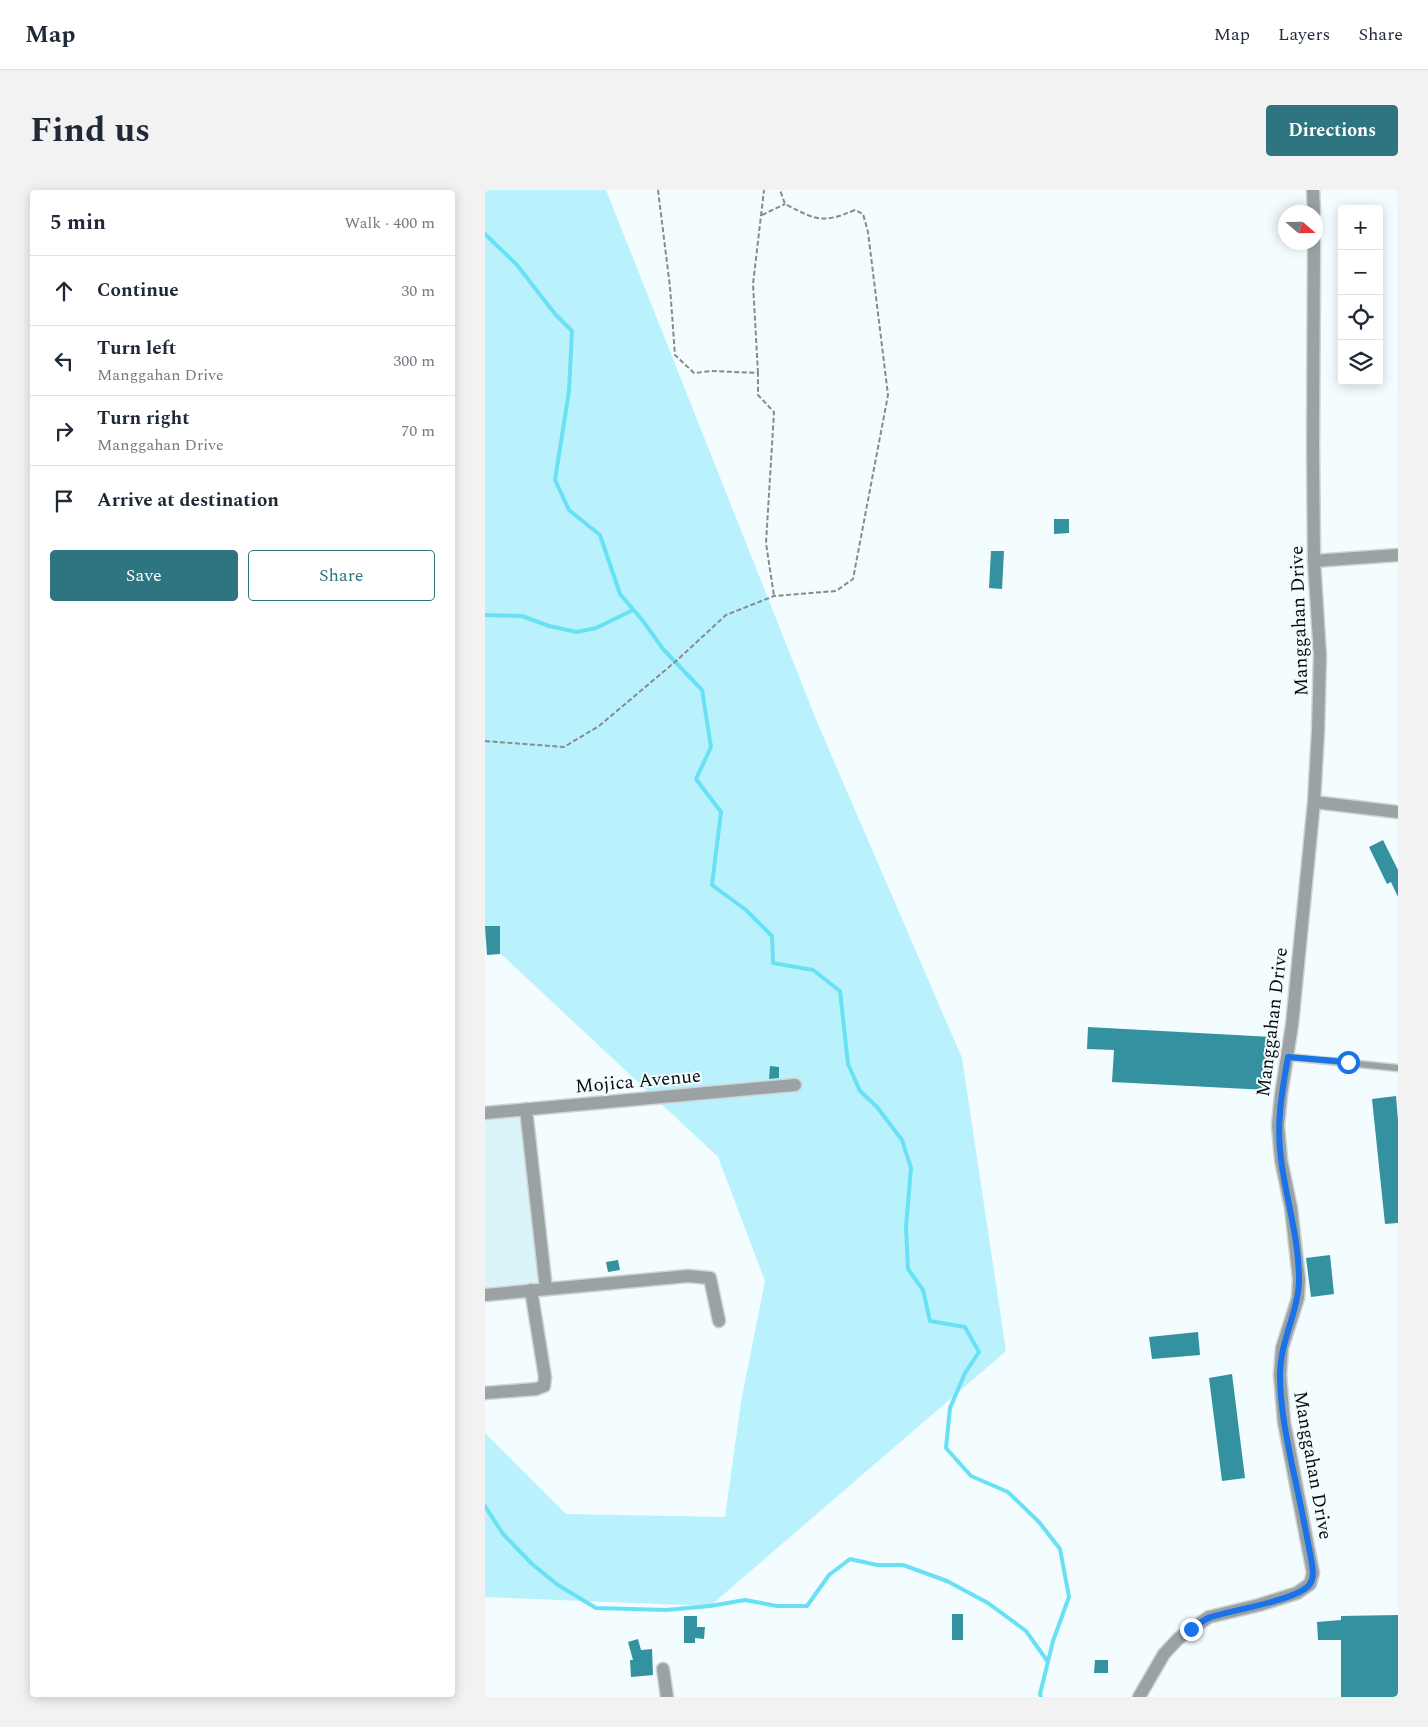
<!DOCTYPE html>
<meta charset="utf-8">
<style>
:root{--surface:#fff;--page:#f2f2f3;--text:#1f2937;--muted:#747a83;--line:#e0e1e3;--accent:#2e7581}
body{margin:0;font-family:Spectral,serif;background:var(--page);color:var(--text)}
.controls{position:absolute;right:15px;top:15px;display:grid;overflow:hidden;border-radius:5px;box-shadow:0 2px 12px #0003}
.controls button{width:45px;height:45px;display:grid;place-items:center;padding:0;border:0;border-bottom:1px solid var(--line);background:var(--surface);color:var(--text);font:25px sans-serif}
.compass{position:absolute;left:793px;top:15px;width:45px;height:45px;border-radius:50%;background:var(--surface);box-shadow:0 2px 12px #0003;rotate:110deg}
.stop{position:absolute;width:15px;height:15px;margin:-11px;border:4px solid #1a73e8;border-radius:50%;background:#fff}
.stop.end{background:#1a73e8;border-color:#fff;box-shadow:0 1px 5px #0008}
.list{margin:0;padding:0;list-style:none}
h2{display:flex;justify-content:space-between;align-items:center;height:65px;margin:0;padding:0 20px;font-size:21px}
h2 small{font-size:16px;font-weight:400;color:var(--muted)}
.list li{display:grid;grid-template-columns:32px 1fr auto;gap:15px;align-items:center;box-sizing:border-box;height:70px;padding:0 20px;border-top:1px solid var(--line)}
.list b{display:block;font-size:19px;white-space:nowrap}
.list p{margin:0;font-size:16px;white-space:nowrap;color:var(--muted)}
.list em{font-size:16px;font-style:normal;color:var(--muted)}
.actions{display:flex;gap:10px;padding:15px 20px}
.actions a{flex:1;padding:11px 0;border:1px solid var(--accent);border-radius:5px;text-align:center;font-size:18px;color:var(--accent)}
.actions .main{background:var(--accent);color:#fff}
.icon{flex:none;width:28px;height:28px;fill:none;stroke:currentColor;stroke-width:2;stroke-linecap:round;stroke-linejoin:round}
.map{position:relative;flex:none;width:913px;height:1507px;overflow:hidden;border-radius:5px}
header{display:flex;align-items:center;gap:30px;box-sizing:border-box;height:70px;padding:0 25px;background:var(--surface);border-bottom:1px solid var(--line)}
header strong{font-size:24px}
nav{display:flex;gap:28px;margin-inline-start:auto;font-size:18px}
.intro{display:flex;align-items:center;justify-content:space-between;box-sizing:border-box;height:120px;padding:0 30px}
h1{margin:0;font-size:35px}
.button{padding:12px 22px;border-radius:5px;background:var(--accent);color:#fff;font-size:18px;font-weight:700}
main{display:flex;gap:30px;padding:0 30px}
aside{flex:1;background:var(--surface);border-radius:5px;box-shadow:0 2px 12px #0003}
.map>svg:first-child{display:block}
</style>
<header>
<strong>Map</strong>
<nav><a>Map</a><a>Layers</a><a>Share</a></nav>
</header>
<div class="intro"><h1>Find us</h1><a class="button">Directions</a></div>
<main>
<aside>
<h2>5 min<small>Walk · 400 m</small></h2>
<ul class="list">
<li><svg class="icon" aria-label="ahead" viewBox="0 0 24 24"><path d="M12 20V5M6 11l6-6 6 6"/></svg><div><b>Continue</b></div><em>30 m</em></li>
<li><svg class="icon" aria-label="left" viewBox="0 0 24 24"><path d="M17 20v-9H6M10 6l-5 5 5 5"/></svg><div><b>Turn left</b><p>Manggahan Drive</p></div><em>300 m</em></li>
<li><svg class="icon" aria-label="right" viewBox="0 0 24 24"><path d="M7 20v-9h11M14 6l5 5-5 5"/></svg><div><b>Turn right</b><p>Manggahan Drive</p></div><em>70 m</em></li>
<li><svg class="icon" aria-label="arrive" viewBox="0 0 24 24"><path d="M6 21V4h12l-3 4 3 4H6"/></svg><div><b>Arrive at destination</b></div></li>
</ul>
<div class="actions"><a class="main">Save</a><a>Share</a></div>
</aside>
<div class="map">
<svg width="913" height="1507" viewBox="0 0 913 1507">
<rect width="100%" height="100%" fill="#f3fcfe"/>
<path fill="#daf4f9" d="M 36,926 L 55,1093 L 0,1098 L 0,930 Z"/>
<path fill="#b9f2fc" d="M 0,0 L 121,0 L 332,532 L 477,868 L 521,1161 L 225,1416 L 0,1407 L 0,1243 L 81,1324 L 240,1327 L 256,1212 L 280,1091 L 233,967 L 0,749 Z"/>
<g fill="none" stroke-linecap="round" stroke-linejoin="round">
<path stroke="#6ae0f5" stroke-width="4" d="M 0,44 L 32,75 L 70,124 L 87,141 L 84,201 L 70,290 L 84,320 L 115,345 L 135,404 L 158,431 L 178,459 L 217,500 L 226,557 L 211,589 L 236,622 L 227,695 L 261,720 L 287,746 L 288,773 L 328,780 L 355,801 L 363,874 L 375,901 L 392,917 L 417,950 L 426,978 L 421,1037 L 423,1079 L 438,1100 L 445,1131 L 480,1137 L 494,1162 L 480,1183 L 465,1218 L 461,1258 L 486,1286 L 523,1302 L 554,1332 L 575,1359 L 584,1407 L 568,1451 L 555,1504 L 556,1507
M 0,425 L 37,426 L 64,436 L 92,442 L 111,438 L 148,420
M 0,1316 L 18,1344 L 47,1374 L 73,1395 L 111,1418 L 181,1420 L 225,1416 L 260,1410 L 292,1416 L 322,1416 L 344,1385 L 365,1369 L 392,1375 L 418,1375 L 462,1391 L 503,1413 L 541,1441 L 563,1472"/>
</g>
<path fill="#3491a0" d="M 569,329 L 584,329 L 584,343 L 569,344 Z
M 506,361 L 519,361 L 517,399 L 504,398 Z
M 898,650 L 913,680 L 913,707 L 906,692 L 902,694 L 884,657 Z
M 0,736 L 15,736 L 15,764 L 2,765 Z
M 603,837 L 787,847 L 782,900 L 627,892 L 629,860 L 602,859 Z
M 285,876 L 294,877 L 294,888 L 284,889 Z
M 911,906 L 913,930 L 913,1033 L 900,1034 L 887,909 Z
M 845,1065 L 849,1104 L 826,1107 L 821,1068 Z
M 133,1070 L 135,1080 L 123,1082 L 121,1072 Z
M 713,1142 L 715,1165 L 667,1169 L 664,1147 Z
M 747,1184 L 760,1288 L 737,1291 L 724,1188 Z
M 467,1424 L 478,1424 L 478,1450 L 467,1450 Z
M 913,1425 L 913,1507 L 856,1507 L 856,1450 L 833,1450 L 832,1432 L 856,1430 L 856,1426 Z
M 199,1426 L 212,1426 L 212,1437 L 220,1437 L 219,1449 L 210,1448 L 210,1453 L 199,1453 Z
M 153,1449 L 156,1460 L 167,1459 L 168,1485 L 146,1487 L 145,1470 L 148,1470 L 143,1452 Z
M 610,1470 L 623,1470 L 623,1483 L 609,1483 Z"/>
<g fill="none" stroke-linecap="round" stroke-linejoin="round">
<g stroke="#cdd6d7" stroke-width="9">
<path id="service" d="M 803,867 L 913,878"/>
</g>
<g stroke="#cdd6d7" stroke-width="15">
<path id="minor" d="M 828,0 L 829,22
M 829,371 L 913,365
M 829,612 L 913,622
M 41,919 L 61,1099
M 0,923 L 310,895
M 0,1105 L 203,1086 L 225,1088 L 234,1131
M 0,1203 L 51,1199 L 59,1196 L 60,1187 L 46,1100
M 178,1479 L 182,1507
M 654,1507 L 679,1464 L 693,1449 L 706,1439 L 724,1427 L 774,1415 L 812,1403 L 825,1394 L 828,1383 L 799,1232 L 795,1185 L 797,1158 L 813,1108 L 814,1089 L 806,1018 L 796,970 L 793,935 L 796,905 L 807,835 L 829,612 L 833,541 L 835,466 L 829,371 L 828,256 L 829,52"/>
</g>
<path stroke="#858c8d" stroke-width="2" stroke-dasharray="5 2.5" stroke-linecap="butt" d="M 173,0 L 185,97 L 190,165 L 209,183 L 227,181 L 273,183 L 273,205 L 289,222 L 281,353 L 289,406
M 277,25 L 300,14
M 273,183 L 268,94 L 279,0
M 0,551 L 79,557 L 114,536 L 190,472 L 241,425 L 289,406 L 351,401 L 368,389 L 403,205 L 383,42 L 378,24 L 370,20 C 337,34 331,30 300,14 L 295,0"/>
<use href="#service" stroke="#9ba2a3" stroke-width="6"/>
<use href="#minor" stroke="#9ba2a3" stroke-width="12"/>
</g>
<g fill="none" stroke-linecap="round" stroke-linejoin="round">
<path stroke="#1a73e8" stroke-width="6" d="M 706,1439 C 713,1435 719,1429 726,1427 C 747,1420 814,1410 825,1394 C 830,1386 827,1376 826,1368 C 820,1337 814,1306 807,1275 C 801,1245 795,1215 795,1185 C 795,1150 814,1121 814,1089 C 814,1048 801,1009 796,969 C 791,934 797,901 803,867 L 863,872"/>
</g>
<g text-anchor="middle" stroke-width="4" stroke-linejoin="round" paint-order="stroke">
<g font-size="19" fill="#070c0d" stroke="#f3fcfe">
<text transform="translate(813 431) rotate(-92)" y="7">Manggahan Drive</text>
<text transform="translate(786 832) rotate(-83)" y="7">Manggahan Drive</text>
<text transform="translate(153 890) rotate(-5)" y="7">Mojica Avenue</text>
<text transform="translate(829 1275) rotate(80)" y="7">Manggahan Drive</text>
</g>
</g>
</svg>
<div class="controls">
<button>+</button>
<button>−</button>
<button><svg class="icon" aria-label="locate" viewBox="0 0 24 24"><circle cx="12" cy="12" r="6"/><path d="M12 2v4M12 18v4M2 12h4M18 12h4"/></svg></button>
<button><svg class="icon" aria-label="layers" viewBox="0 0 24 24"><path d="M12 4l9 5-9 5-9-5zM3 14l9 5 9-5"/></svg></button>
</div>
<svg class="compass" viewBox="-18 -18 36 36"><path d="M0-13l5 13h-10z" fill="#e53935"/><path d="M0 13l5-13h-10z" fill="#747a83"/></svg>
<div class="stop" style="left:863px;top:872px"></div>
<div class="stop end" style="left:706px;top:1439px"></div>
</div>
</main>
